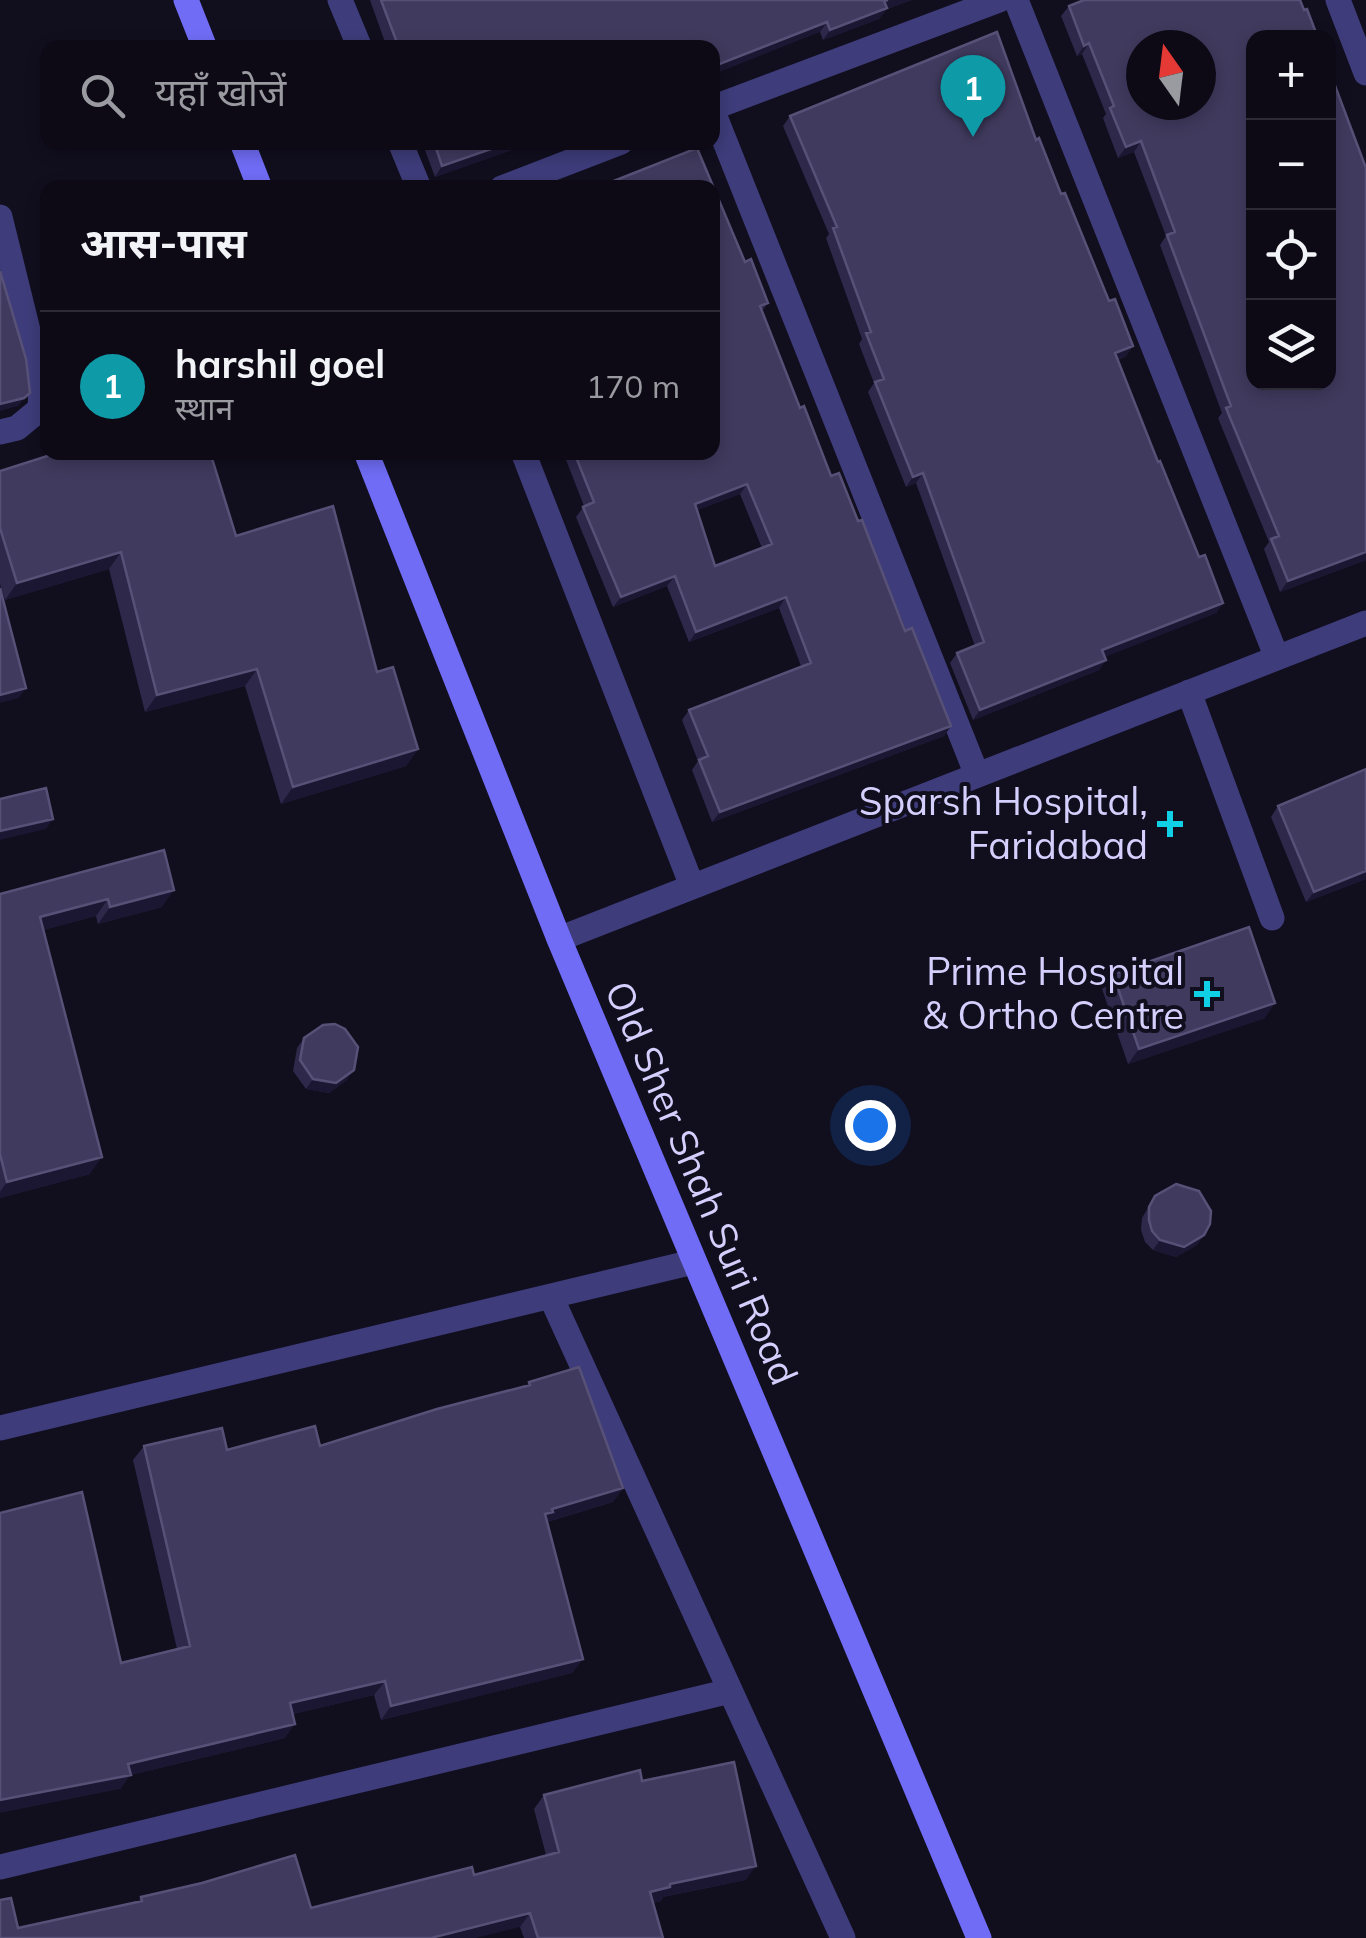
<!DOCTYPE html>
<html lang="hi">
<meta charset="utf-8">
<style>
:root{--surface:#0d0a16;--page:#1b1823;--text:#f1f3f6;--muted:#9a9aa1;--line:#2d2b35;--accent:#0f766e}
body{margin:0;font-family:Mulish,"Noto Sans Devanagari",sans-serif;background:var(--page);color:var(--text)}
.controls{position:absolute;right:30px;top:30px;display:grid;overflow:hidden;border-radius:20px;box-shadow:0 5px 15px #0003}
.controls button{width:90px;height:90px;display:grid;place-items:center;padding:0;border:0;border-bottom:2px solid var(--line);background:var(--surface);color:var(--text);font:50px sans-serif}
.compass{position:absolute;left:1126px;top:30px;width:90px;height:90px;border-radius:50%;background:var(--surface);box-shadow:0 5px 15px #0003;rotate:346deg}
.you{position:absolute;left:870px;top:1125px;width:35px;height:35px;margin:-25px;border:8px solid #fff;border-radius:50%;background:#1a73e8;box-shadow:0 0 0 15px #1a73e833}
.badge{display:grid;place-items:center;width:65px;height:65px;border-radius:50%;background:var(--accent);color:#fff;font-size:32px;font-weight:700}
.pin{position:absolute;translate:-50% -82px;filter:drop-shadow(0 2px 5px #0008)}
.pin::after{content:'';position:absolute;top:52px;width:35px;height:30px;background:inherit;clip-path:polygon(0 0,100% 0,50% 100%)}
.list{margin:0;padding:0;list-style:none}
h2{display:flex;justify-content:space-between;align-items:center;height:130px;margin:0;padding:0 40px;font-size:42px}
h2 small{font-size:32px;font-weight:400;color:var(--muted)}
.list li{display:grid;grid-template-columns:65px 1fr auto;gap:30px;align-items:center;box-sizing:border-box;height:150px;padding:0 40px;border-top:2px solid var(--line)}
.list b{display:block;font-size:38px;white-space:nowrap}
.list p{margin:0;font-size:32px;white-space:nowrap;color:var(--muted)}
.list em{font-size:32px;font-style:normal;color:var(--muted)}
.icon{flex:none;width:55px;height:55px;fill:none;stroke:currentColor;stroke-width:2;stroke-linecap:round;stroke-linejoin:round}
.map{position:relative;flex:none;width:1366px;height:1938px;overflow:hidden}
.search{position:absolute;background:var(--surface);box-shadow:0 5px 15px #0003;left:40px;top:40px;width:680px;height:110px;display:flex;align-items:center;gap:25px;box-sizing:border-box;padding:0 35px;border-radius:20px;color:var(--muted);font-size:38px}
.panel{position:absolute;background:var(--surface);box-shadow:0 5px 15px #0003;left:40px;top:180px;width:680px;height:280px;border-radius:20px}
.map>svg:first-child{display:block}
</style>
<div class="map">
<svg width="1366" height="1938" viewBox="0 0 1366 1938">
<rect width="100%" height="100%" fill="#110e1e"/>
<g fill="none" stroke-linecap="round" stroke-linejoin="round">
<path stroke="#3e3c7a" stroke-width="25" d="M 340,0 L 360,48
M 1016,0 L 1277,658
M 1338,0 L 1366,73
M 712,108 L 999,0
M 712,109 L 977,775
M 400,142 L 419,188
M 502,188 L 621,142
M 0,217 L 41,383 L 40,409 L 17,428 L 0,432
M 523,452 L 692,886
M 1189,692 L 1272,918
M 559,939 L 1366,623
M 551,1297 L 843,1938
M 0,1428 L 693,1262
M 0,1867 L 730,1691"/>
<path stroke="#706cf5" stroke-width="25" d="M 186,0 L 205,48
M 242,142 L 260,188
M 366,452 L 559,939 L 979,1938"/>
</g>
<path fill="#2e284b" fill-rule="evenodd" d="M 370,0 L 912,0 L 887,9 L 879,19 L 823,40 L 820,32 L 712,48 L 387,48 Z
M 1069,6 L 1366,560 L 1280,592 L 1264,549 L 1269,542 L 1218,418 L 1222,413 L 1160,245 L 1166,236 L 1134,152 L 1118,158 L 1103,118 L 1106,114 L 1082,54 L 1077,56 L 1061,16 Z
M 790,116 L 1036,140 L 1109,301 L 1133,346 L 1126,356 L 1118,360 L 1158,462 L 1199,557 L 1223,603 L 1216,613 L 1104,657 L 1106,660 L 1099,670 L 973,720 L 950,663 L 957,653 L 975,646 L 916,483 L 906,487 L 868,392 L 874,383 L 859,344 L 862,339 L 826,238 L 829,234 L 783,126 Z
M 422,142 L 534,142 L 435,177 Z
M 745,262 L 768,303 L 762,311 L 800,408 L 831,476 L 858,521 L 905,631 L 951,726 L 944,736 L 712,822 L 692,770 L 698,761 L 682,720 L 689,710 L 801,666 L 779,608 L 689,642 L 667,586 L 613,607 L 576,517 L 584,506 L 563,452 L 712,452 ZM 740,494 L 762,548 L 715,566 L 697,510 Z
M 0,471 L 236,536 L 377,672 L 418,749 L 406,766 L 281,804 L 245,686 L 145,712 L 109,569 L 5,600 L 0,584 Z
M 1366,769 L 1366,879 L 1306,902 L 1271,817 L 1278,806 Z
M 164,850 L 162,907 L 98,924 L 96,916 L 43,930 L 90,1174 L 0,1198 L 0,894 Z
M 1113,974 L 1265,1018 L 1128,1064 L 1102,989 Z
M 304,1038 L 347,1080 L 329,1093 L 306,1089 L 293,1071 L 297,1048 Z
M 1155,1196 L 1204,1235 L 1197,1245 L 1176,1257 L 1153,1250 L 1145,1242 L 1141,1230 L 1142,1218 Z
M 529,1382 L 623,1488 L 613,1502 L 547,1522 L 583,1659 L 572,1673 L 381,1720 L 374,1695 L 293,1714 L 285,1738 L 130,1775 L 120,1789 L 121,1663 L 177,1649 L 133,1460 L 144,1446 L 227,1450 L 320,1446 L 526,1386 Z
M 642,1781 L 746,1880 L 663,1897 L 661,1901 L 653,1903 L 663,1938 L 524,1938 L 520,1927 L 18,1928 L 138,1902 L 141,1897 L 311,1908 L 474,1875 L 546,1855 L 534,1809 L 544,1795 Z"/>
<path fill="#1b1631" d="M 888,0 L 912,0 L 887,9 L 879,19 L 823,40 L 830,30 Z
M 827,22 L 820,32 L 712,75 L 712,67 Z
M 1089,43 L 1082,54 L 1077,56 L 1084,46 Z
M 1141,141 L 1134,152 L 1118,158 L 1126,147 Z
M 511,142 L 534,142 L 435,177 L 442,166 Z
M 1133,346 L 1126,356 L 1108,363 L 1115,353 Z
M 30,393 L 18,406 L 0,411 L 0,404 Z
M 923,473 L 916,483 L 906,487 L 913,477 Z
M 747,484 L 740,494 L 688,514 L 695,504 Z
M 121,552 L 109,569 L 5,600 L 17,583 Z
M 1366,552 L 1366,560 L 1280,592 L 1288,581 Z
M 675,576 L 667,586 L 613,607 L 621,597 Z
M 786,597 L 779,608 L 689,642 L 696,632 Z
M 1223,603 L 1216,613 L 1095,661 L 1102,650 Z
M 1106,660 L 1099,670 L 973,720 L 980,710 Z
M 257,669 L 245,686 L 145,712 L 157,695 Z
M 26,688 L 19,698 L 0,703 L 0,695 Z
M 951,726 L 944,736 L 712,822 L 720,812 Z
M 418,749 L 406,766 L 281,804 L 293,787 Z
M 53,819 L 46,829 L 0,840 L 0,831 Z
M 1366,871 L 1366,879 L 1306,902 L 1314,892 Z
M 174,890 L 162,907 L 98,924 L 110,907 Z
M 108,899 L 96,916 L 28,934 L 40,917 Z
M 1275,1003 L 1265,1018 L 1128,1064 L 1139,1049 Z
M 354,1070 L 347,1080 L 329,1093 L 306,1089 L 313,1079 Z
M 102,1157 L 90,1174 L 0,1198 L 0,1192 L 7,1182 Z
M 1204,1235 L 1197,1245 L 1176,1257 L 1153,1250 L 1160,1240 Z
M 623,1488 L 613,1502 L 546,1522 L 545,1514 L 552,1509 Z
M 583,1659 L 572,1673 L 381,1720 L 391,1706 Z
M 385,1681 L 374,1695 L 280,1717 L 290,1703 Z
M 295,1724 L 285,1738 L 130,1775 L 120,1789 L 0,1813 L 0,1800 L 128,1764 Z
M 756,1866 L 746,1880 L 663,1897 L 661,1901 L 640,1906 L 650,1892 L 670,1884 Z
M 530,1913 L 520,1927 L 476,1938 L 431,1938 Z"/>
<path fill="#403a5e" stroke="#575177" stroke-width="2.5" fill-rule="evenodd" d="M 381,0 L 888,0 L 884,1 L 887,8 L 830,30 L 827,22 L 712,67 L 712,48 L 399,48 Z
M 1084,0 L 1300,0 L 1304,10 L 1307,9 L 1318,38 L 1254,38 L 1254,382 L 1328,382 L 1328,67 L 1366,168 L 1366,552 L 1288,581 L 1271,539 L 1279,536 L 1226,408 L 1231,406 L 1167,235 L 1175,232 L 1141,141 L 1126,147 L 1110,108 L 1114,106 L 1089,43 L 1084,46 L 1069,6 ZM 1141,45 L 1201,45 L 1201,105 L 1141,105 Z
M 997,32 L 1036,140 L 1039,138 L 1061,194 L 1065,193 L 1109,301 L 1115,299 L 1133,346 L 1115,353 L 1158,462 L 1160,461 L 1199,557 L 1205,555 L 1223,603 L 1102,650 L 1106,660 L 980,710 L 957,653 L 984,642 L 923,473 L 913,477 L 875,382 L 884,379 L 866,333 L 871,332 L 833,228 L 837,227 L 790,116 Z
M 434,142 L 511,142 L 442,166 Z
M 697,148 L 745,262 L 751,259 L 768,303 L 760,306 L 800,408 L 804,406 L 831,476 L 839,473 L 858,521 L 862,520 L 905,631 L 912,628 L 951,726 L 720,812 L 699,760 L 708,756 L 689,710 L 811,663 L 786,597 L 696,632 L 675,576 L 621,597 L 583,507 L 594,502 L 574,452 L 712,452 L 712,188 L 596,188 ZM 747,484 L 772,544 L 715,566 L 695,504 Z
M 0,271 L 26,359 L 30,393 L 24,398 L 0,404 Z
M 60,452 L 210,452 L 236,536 L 333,506 L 377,672 L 393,667 L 418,749 L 293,787 L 257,669 L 157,695 L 121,552 L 17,583 L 0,528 L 0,471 Z
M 0,588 L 26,688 L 0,695 Z
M 1366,769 L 1366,871 L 1314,892 L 1278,806 Z
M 46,788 L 53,819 L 0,831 L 0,799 Z
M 164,850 L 174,890 L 110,907 L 108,899 L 40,917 L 102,1157 L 7,1182 L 0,1154 L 0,894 Z
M 1249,927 L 1275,1003 L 1139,1049 L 1113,974 Z
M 335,1024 L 345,1029 L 358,1047 L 354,1070 L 336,1083 L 313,1079 L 300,1060 L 304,1038 L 323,1025 Z
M 1176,1184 L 1199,1191 L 1211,1211 L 1210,1224 L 1204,1235 L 1184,1247 L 1160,1240 L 1152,1231 L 1149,1220 L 1149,1207 L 1155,1196 Z
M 579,1367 L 623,1488 L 552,1509 L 553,1512 L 545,1514 L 583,1659 L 391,1706 L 385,1681 L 290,1703 L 295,1724 L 128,1764 L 131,1775 L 0,1800 L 0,1513 L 82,1492 L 121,1663 L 190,1646 L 144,1446 L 222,1428 L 227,1450 L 315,1426 L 320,1446 L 437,1409 L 530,1385 L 529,1382 Z
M 734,1762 L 756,1866 L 670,1884 L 670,1887 L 650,1892 L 663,1938 L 538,1938 L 530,1913 L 431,1938 L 0,1938 L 0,1900 L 11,1898 L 18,1928 L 142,1901 L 141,1897 L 202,1883 L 295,1855 L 311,1908 L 472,1867 L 474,1875 L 559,1852 L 544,1795 L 640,1770 L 642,1781 Z"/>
<g fill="#10d0e6" stroke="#110e1e" stroke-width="4">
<path d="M1165 809h10v10h10v10h-10v10h-10v-10h-10v-10h10z"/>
<path d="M1202 979h10v10h10v10h-10v10h-10v-10h-10v-10h10z"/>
</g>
<g text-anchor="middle" stroke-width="8" stroke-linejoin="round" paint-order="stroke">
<g font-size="38" fill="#d4cffc" stroke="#110e1e" text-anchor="end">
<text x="1148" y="815">Sparsh Hospital,<tspan x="1148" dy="44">Faridabad</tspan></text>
<text x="1184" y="985">Prime Hospital<tspan x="1184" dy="44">&amp; Ortho Centre</tspan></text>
</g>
<g font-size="38" fill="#d4cffc" stroke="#110e1e">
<text transform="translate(701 1183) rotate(67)" y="13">Old Sher Shah Suri Road</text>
</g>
</g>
</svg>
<div class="controls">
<button>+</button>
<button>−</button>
<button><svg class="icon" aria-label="locate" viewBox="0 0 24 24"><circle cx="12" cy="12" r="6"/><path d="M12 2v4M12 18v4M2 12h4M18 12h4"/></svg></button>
<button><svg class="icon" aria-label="layers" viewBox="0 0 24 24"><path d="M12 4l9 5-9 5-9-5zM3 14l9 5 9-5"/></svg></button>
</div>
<svg class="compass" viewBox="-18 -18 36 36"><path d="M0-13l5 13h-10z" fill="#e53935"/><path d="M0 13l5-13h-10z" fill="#9a9aa1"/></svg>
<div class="you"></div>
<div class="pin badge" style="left:973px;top:137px;background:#0f9aa8">1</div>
<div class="search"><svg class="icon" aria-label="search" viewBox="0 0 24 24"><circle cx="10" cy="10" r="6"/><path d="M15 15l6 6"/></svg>यहाँ खोजें</div>
<section class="panel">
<h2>आस-पास<small></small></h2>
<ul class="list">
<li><span class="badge" style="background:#0f9aa8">1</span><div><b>harshil goel</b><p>स्थान</p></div><em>170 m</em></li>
</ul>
</section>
</div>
